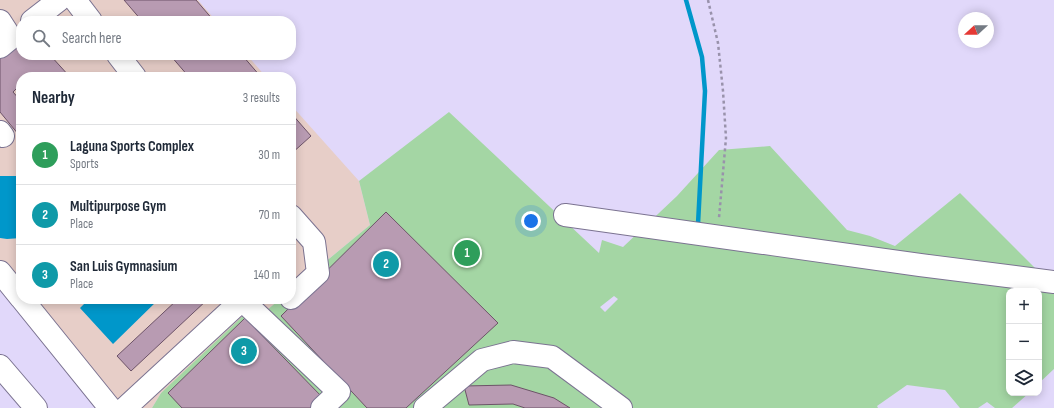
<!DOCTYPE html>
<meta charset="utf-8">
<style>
:root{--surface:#fff;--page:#f6f6f7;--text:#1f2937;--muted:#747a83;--line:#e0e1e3;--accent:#0b8043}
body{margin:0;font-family:"Sofia Sans Condensed",sans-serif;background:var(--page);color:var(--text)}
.controls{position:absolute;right:12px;bottom:12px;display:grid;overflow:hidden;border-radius:8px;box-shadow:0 2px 10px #0003}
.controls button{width:36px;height:36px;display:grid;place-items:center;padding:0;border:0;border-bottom:1px solid var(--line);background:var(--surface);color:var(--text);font:20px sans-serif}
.compass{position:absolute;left:958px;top:12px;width:36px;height:36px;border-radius:50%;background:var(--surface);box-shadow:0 2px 10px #0003;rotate:249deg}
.you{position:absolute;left:531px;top:221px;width:14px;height:14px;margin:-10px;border:3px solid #fff;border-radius:50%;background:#1a73e8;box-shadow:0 0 0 6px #1a73e833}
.badge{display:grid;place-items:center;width:26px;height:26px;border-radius:50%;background:var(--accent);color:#fff;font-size:13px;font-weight:700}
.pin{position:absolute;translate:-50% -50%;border:2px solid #fff;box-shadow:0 1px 4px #0006}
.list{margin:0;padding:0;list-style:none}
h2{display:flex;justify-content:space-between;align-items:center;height:52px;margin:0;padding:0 16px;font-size:17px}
h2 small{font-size:13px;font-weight:400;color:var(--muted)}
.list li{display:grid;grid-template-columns:26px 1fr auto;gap:12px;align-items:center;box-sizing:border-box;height:60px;padding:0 16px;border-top:1px solid var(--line)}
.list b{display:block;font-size:15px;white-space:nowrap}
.list p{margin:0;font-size:13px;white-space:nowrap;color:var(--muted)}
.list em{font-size:13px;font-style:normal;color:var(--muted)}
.icon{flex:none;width:22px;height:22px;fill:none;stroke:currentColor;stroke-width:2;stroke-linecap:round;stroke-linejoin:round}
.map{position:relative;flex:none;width:1054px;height:408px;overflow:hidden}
.search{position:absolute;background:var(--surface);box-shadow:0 2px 10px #0003;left:16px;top:16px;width:280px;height:44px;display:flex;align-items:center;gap:10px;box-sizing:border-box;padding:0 14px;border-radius:16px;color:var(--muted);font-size:15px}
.panel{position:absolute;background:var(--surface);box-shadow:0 2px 10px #0003;left:16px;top:72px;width:280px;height:232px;border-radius:16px}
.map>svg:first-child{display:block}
</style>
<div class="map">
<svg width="1054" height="408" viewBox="0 0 1054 408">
<rect width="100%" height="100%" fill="#e1d8fa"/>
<path fill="#e7cec8" d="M 0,0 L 198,0 L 216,21 L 21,21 L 21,55 L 247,55 L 266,77 L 21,77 L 21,299 L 281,299 L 161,393 L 152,408 L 100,408 L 0,282 Z
M 291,105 L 359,181 L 370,225 L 291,290 Z"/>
<path fill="#a4d6a4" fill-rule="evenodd" d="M 449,112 L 599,253 L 602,240 L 623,247 L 677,196 L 719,150 L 770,146 L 847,230 L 870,236 L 895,246 L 960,193 L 1054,287 L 1054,369 L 1039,383 L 1039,291 L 1009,291 L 1009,393 L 1029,393 L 1012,408 L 995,408 L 987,402 L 978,408 L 960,408 L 945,390 L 907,385 L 877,406 L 878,408 L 152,408 L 161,393 L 246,313 L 267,310 L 370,225 L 359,181 ZM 614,296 L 618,299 L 605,312 L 600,307 Z"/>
<path fill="#0097ca" d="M 0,176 L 21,176 L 21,238 L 7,239 L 0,238 Z
M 89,299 L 159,299 L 113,344 L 80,308 Z"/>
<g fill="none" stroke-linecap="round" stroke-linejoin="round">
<path stroke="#0097ca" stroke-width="4.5" d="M 686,0 L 702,57 L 705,91 L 698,224"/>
</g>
<path fill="#b89bb2" stroke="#6d5368" d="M 124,0 L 196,0 L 214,21 L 142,21 Z
M 21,38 L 21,55 L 50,55 L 70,77 L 21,77 L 21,84 L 13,92 L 21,101 L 21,134 L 19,135 L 0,112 L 0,57 Z
M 170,55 L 242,55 L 261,77 L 189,77 Z
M 291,113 L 311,136 L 291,154 Z
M 386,212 L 498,323 L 406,408 L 367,408 L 281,316 Z
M 178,299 L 208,299 L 131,371 L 117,356 Z
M 245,318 L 324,399 L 315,408 L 182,408 L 168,393 Z
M 511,385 L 554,398 L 570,408 L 525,408 L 513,404 L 469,405 L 464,386 Z"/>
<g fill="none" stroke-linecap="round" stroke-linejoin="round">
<g stroke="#7b7391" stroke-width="24">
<path id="minor" d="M 75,0 L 91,21
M 0,21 L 11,38 L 0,47
M 32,21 L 59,0
M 118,55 L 135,77
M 0,132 L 3,136
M 565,215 L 920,265 L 1054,282
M 291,216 L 314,242 L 318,273 L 291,298
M 0,272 L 21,298
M 22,299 L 110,408
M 0,366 L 36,408
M 125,408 L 242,300 L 339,392 L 322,408
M 425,408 L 482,360 L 513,352 L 552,357 L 621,408"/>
</g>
<path stroke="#9992ab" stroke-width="2.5" stroke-dasharray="3 3" stroke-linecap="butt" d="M 708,0 L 718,43 L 723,91 L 726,138 L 719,218"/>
<use href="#minor" stroke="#fff" stroke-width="22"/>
</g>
</svg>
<div class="controls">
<button>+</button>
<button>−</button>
<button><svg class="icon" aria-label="layers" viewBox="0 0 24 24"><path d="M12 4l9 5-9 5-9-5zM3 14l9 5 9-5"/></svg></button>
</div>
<svg class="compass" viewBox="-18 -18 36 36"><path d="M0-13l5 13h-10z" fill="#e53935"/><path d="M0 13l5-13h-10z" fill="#747a83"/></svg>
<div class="you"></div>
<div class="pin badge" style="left:467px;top:253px;background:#2e9e5b">1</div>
<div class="pin badge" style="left:386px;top:264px;background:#0f9aa8">2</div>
<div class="pin badge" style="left:244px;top:351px;background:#0f9aa8">3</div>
<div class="search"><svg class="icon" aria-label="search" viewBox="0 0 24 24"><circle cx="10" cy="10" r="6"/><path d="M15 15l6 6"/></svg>Search here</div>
<section class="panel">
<h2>Nearby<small>3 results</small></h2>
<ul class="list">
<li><span class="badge" style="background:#2e9e5b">1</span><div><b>Laguna Sports Complex</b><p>Sports</p></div><em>30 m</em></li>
<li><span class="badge" style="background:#0f9aa8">2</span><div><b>Multipurpose Gym</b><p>Place</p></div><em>70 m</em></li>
<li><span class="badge" style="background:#0f9aa8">3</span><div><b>San Luis Gymnasium</b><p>Place</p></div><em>140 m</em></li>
</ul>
</section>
</div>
